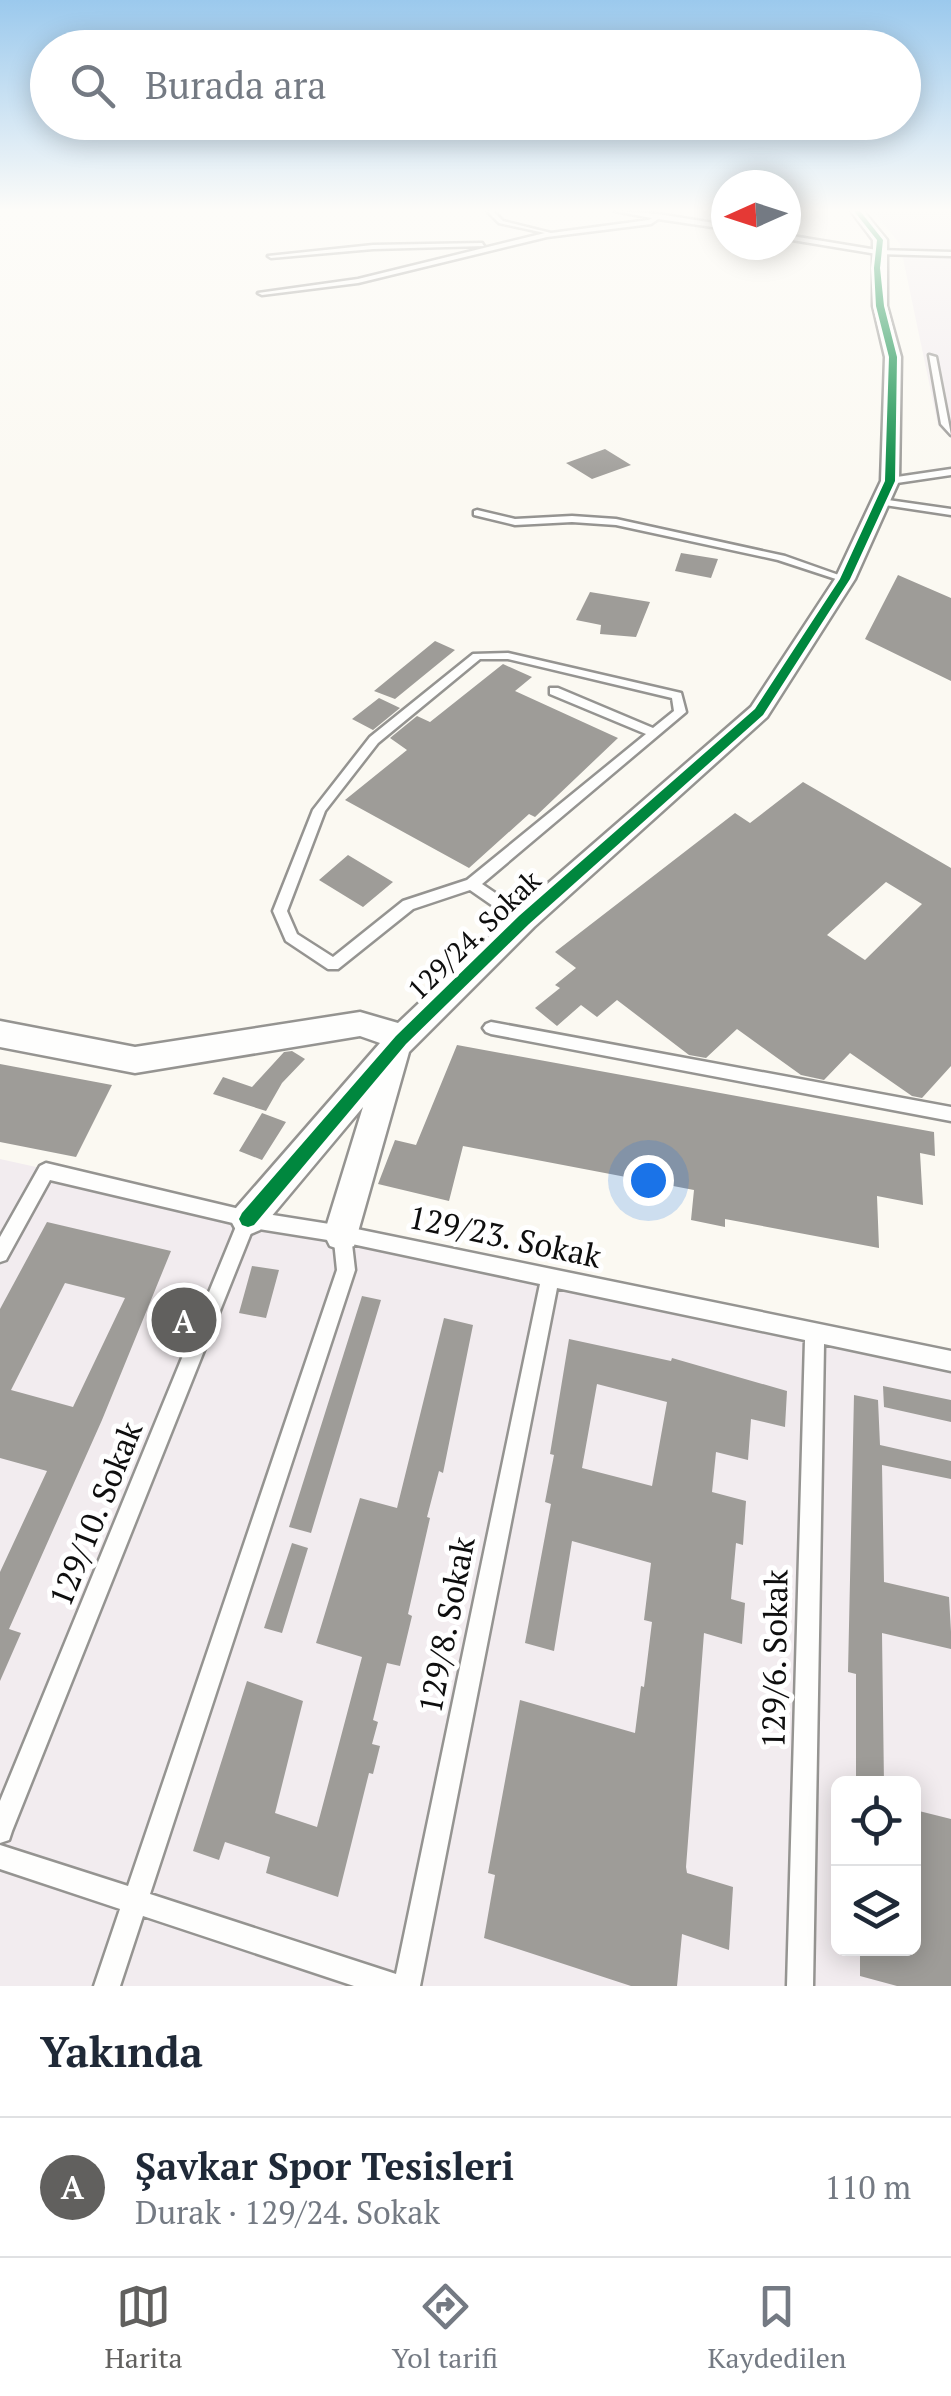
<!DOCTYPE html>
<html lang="tr">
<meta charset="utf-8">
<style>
:root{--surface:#fff;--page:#f2f2f3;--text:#1f2937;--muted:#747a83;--line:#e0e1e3;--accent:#61605e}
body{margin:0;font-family:"PT Serif",serif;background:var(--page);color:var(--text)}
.controls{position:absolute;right:30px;bottom:30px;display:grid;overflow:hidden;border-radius:15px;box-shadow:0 5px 25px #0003}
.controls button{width:90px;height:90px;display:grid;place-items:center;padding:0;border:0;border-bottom:2px solid var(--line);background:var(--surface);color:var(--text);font:50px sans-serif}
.compass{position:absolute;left:711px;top:170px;width:90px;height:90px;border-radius:50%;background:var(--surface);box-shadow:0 5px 25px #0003;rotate:267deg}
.you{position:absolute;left:648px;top:1180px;width:35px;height:35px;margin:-25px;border:8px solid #fff;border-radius:50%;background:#1a73e8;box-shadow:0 0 0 15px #1a73e833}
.badge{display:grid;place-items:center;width:65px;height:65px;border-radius:50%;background:var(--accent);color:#fff;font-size:32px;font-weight:700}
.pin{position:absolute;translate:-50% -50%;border:5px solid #fff;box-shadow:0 2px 10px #0006}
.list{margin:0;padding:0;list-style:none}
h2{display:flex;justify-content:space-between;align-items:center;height:130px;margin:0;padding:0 40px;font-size:42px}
h2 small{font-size:32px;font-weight:400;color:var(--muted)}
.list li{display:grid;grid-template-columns:65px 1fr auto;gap:30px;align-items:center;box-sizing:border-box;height:140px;padding:0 40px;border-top:2px solid var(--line)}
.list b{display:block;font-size:38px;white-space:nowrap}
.list p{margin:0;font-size:32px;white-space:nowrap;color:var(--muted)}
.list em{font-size:32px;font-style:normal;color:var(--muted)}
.icon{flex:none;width:55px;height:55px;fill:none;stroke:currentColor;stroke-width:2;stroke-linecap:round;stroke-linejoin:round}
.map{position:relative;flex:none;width:951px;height:1986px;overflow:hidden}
.search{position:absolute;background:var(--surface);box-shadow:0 5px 25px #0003;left:30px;right:30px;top:30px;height:110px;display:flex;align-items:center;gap:25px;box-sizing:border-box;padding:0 35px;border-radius:55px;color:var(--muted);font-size:38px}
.sheet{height:270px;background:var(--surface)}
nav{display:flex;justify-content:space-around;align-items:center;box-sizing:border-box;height:140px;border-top:2px solid var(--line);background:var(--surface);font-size:28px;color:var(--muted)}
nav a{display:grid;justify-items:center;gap:5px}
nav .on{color:var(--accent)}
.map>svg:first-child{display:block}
</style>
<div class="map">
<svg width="951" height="1986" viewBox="0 0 951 1986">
<rect width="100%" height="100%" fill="#fbf9f2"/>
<path fill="#f2ecef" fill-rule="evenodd" d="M 873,211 L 951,211 L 951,438 L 938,425 L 900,244 Z
M 0,1159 L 951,1370 L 951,1986 L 0,1986 ZM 838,1784 L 914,1784 L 914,1948 L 838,1948 Z"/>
<path fill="#9e9c98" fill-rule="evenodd" d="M 605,449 L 631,465 L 592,479 L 566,463 Z
M 681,553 L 718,559 L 711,578 L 675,571 Z
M 898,575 L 951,598 L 951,681 L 865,639 Z
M 590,592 L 650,602 L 636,637 L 600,634 L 601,625 L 576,620 Z
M 435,641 L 455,650 L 395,699 L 374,691 Z
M 503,664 L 532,677 L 515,691 L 618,738 L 535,817 L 529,814 L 469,868 L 345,800 L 407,750 L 390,738 L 417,716 L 430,722 Z
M 379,698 L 400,708 L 373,730 L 352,719 Z
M 803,782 L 951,868 L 951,1066 L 922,1098 L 912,1096 L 850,1053 L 824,1080 L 801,1075 L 737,1029 L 706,1058 L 689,1055 L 617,1000 L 597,1017 L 581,1005 L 557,1026 L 535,1008 L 560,988 L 555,985 L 576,968 L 555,952 L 735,813 L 750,823 ZM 886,882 L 922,904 L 865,960 L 827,935 Z
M 348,855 L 393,882 L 363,907 L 319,880 Z
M 457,1045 L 934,1132 L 935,1156 L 920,1153 L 923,1205 L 877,1196 L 879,1248 L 725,1219 L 725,1227 L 691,1220 L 694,1190 L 463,1146 L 449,1201 L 378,1184 L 395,1140 L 416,1145 Z
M 292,1051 L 305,1059 L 282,1083 L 266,1111 L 213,1094 L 223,1077 L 252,1087 L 284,1052 Z
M 0,1064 L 112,1085 L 76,1157 L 0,1142 Z
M 262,1113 L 286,1122 L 262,1160 L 239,1151 Z
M 47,1222 L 171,1251 L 102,1420 L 9,1629 L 21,1633 L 0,1681 L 0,1572 L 47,1471 L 0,1458 L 0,1309 ZM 65,1283 L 125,1298 L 73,1407 L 11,1390 Z
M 252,1266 L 279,1270 L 266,1318 L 239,1313 Z
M 362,1296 L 381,1300 L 311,1533 L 289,1527 Z
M 444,1318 L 473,1325 L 443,1473 L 439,1471 L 427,1517 L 430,1518 L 408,1614 L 412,1616 L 400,1666 L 387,1663 L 373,1720 L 378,1722 L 372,1744 L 380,1746 L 373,1774 L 369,1773 L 338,1897 L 266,1873 L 270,1857 L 225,1842 L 219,1860 L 193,1851 L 247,1681 L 303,1701 L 275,1813 L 317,1827 L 362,1657 L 316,1643 L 360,1498 L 397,1508 Z
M 569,1339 L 671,1361 L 672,1358 L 787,1391 L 785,1427 L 751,1419 L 748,1460 L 716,1452 L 712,1492 L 746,1501 L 743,1545 L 736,1543 L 731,1599 L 745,1603 L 742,1644 L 704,1633 L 686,1867 L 687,1873 L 733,1887 L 729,1950 L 682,1934 L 677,1986 L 631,1986 L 484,1938 L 495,1875 L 488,1873 L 520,1700 L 635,1733 L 641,1686 L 644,1687 L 652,1622 L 644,1620 L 651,1563 L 572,1541 L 554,1651 L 525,1643 L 551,1504 L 545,1502 L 554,1455 L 550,1454 ZM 597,1384 L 667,1402 L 652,1486 L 582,1468 Z
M 883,1386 L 951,1400 L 951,1422 L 884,1407 Z
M 854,1395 L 878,1400 L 880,1445 L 951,1461 L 951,1479 L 882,1465 L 884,1582 L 949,1597 L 951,1632 L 951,1649 L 882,1633 L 884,1784 L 856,1779 L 856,1674 L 848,1672 Z
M 292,1543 L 308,1548 L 282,1633 L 264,1628 Z
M 915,1810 L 951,1819 L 951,1986 L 897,1986 L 860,1976 L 860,1948 L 914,1948 Z"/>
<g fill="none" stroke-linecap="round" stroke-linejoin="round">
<g stroke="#959491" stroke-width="5">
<path id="service" d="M 487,211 L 493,211 L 503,221 L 551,233 L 649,220 L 652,218 L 615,211 L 658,214 L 726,225 L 726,229 L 658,219 L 651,224 L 547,237 L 358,283 L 262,295 L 258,293 L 358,279 L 545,233 L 499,223 Z
M 786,235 L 877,250 L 951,252 L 951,256 L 877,254 L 786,239 Z
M 482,243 L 484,246 L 373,249 L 271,258 L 268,256 L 373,245 Z
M 929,355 L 936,357 L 951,435 L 941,424 Z
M 951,469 L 951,475 L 890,484 L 885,481 L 890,478 Z
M 881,499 L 951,509 L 951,515 L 878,504 L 876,502 Z
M 477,510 L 515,519 L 572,516 L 616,519 L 785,556 L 850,579 L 845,582 L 778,560 L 616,525 L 572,522 L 515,525 L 474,515 L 474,511 Z
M 508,653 L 681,693 L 686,712 L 482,884 L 529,916 L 531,920 L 529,924 L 519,924 L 470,890 L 413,909 L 338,969 L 328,969 L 286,941 L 273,911 L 313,810 L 370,737 L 473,654 ZM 480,659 L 508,659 L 672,698 L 674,711 L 653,728 L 558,688 L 550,688 L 550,694 L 646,734 L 467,880 L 403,901 L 333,957 L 297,934 L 287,911 L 325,811 L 378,743 Z
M 491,1022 L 951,1107 L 951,1121 L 491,1034 L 486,1032 L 483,1028 L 486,1024 Z
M 46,1163 L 248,1211 L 342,1226 L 951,1351 L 951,1371 L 824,1344 L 813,1986 L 787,1986 L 805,1340 L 557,1288 L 420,1986 L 354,1986 L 143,1916 L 120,1986 L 94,1986 L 120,1909 L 0,1869 L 0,1845 L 128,1886 L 337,1270 L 334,1241 L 253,1228 L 12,1831 L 9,1840 L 0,1843 L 0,1801 L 237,1224 L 50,1180 L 6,1260 L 0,1262 L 0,1237 L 40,1166 ZM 352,1244 L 540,1284 L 396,1974 L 150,1894 L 355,1270 Z"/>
</g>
<g stroke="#959491" stroke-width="5">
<path id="minor" d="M 851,211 L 863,211 L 887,240 L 887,306 L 901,357 L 899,481 L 855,579 L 767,717 L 534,927 L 409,1052 L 354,1246 L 342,1250 L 330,1246 L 324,1234 L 363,1107 L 260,1230 L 248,1235 L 236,1230 L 230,1219 L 236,1208 L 380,1043 L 360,1036 L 135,1073 L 0,1047 L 0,1021 L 135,1047 L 360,1012 L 398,1023 L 514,913 L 751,707 L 835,579 L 881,481 L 885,357 L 873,306 L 873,240 Z"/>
</g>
<use href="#service" fill="#fefefd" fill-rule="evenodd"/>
<use href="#minor" fill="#fefefd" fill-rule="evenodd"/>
<g stroke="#fff" stroke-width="6">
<path id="cycleway" d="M 854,211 L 860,211 L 883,240 L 880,268 L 884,306 L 897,357 L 895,481 L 850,579 L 763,715 L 529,924 L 406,1044 L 254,1225 L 248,1227 L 242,1225 L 239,1219 L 242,1213 L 396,1036 L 519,916 L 755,709 L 840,579 L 885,481 L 889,357 L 876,306 L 874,268 L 877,240 Z"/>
</g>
<use href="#cycleway" fill="#00873e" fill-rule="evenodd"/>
</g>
<linearGradient id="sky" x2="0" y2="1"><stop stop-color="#9bc9ed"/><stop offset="0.43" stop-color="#fdfcf9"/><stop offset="1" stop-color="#fdfcf9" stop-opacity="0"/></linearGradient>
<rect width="951" height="489" fill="url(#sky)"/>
<g text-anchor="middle" stroke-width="10" stroke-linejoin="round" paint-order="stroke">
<g font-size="28" fill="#0e0e0e" stroke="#fff">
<text transform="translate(474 935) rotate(-44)" y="10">129/24. Sokak</text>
</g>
<g font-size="32" fill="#0e0e0e" stroke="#fff">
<text transform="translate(505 1237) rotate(12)" y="11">129/23. Sokak</text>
<text transform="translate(96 1514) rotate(-68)" y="11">129/10. Sokak</text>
<text transform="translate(447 1625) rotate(-79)" y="11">129/8. Sokak</text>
<text transform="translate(775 1659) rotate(-89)" y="11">129/6. Sokak</text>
</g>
</g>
</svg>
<div class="controls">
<button><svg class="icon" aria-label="locate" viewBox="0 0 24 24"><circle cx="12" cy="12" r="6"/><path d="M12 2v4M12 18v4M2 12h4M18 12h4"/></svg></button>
<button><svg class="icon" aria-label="layers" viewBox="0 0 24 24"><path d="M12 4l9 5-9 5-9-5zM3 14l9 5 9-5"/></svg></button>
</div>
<svg class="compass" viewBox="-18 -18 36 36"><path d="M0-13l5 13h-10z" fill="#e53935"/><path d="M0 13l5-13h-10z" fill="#747a83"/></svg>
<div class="you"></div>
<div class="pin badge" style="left:184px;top:1320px">A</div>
<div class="search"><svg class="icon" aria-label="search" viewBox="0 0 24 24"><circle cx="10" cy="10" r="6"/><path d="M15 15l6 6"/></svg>Burada ara</div>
</div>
<section class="sheet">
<h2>Yakında<small></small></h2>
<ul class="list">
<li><span class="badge">A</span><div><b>Şavkar Spor Tesisleri</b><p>Durak · 129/24. Sokak</p></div><em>110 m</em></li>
</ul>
</section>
<nav>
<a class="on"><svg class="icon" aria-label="map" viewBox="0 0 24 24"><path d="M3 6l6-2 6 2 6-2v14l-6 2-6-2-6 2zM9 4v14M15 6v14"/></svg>Harita</a>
<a><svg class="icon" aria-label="directions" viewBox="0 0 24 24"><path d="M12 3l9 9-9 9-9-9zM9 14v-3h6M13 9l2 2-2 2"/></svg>Yol tarifi</a>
<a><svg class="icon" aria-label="saved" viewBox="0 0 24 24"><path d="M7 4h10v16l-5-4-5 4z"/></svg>Kaydedilen</a>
</nav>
